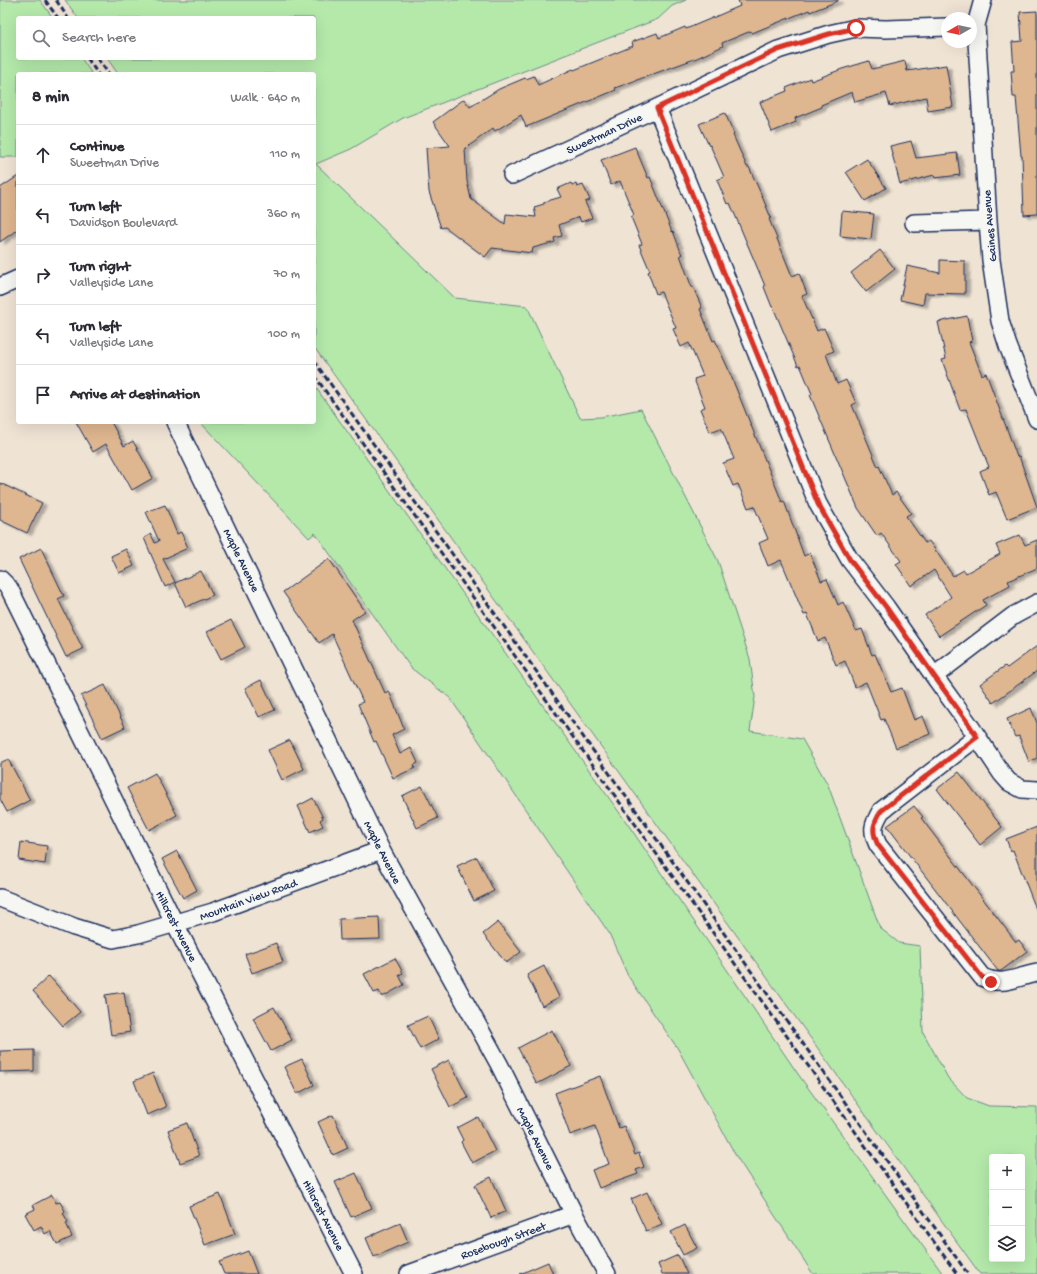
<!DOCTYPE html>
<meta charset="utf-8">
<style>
:root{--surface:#fff;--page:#f2f2f3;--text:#2b2b33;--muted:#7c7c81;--line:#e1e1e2}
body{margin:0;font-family:"Gochi Hand",sans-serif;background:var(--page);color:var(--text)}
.controls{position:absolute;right:12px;bottom:12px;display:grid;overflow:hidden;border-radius:4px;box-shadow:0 4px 16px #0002}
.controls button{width:36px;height:36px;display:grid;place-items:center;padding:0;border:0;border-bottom:1px solid var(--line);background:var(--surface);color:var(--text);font:20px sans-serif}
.compass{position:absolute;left:941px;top:12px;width:36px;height:36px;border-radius:50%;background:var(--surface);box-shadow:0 4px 16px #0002;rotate:261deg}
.stop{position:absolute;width:12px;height:12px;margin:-9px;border:3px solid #d93025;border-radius:50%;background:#fff}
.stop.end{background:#d93025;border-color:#fff;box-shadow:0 1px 4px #0008}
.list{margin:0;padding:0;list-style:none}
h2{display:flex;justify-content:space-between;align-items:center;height:52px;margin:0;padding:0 16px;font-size:17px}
h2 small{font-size:13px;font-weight:400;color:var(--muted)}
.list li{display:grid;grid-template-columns:26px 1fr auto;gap:12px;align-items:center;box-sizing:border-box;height:60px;padding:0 16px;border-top:1px solid var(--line)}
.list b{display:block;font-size:15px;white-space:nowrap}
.list p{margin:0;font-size:13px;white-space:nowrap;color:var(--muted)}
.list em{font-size:13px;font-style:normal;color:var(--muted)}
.icon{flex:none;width:22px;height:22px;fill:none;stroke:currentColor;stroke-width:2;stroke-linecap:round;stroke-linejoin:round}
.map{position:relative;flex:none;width:1037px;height:1274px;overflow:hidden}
.search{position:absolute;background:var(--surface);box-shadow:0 4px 16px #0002;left:16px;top:16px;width:300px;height:44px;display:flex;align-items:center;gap:10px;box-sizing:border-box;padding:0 14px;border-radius:4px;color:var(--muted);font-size:15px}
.panel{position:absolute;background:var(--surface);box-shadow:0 4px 16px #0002;left:16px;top:72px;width:300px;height:352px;border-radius:4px}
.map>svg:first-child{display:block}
</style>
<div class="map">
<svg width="1037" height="1274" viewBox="0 0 1037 1274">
<defs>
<filter id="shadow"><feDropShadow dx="4.5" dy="2.5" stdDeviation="1" flood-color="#0004"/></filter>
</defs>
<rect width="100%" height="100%" fill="#efe3d4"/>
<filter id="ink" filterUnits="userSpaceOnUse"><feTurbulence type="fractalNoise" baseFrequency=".025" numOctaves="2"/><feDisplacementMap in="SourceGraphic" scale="8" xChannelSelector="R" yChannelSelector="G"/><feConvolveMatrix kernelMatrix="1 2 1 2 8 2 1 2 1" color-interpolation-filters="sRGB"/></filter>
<g filter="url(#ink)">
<path fill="#b4e9aa" stroke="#688c84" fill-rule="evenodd" d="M 0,0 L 40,0 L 53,18 L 18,18 L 18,58 L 81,58 L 92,74 L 18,74 L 18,157 L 0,157 Z
M 65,0 L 686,0 L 672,6 L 658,19 L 403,118 L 351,149 L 316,164 L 455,298 L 527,306 L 580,418 L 601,417 L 641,409 L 718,561 L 750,659 L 755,697 L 750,731 L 802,739 L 828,785 L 880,928 L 899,943 L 920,946 L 923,1032 L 948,1078 L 967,1098 L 989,1106 L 1037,1107 L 1037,1274 L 980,1274 L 314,347 L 314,74 L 118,74 L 107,58 L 314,58 L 314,18 L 78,18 ZM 992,1157 L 1022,1157 L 1022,1259 L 992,1259 Z
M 314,385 L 629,826 L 798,1074 L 943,1274 L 813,1274 L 736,1156 L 678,1049 L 628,976 L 609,933 L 450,698 L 411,668 L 315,533 L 309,538 L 200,422 L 314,422 Z"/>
<path fill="#deb68f" stroke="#1b2f5e" filter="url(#shadow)" d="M 738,0 L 838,0 L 838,1 L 810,12 L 809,10 L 752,33 L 751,31 L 722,43 L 723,46 L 697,58 L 615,88 L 616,90 L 526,127 L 521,115 L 495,131 L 493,128 L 465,149 L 467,181 L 471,199 L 505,224 L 506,214 L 536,217 L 534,207 L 544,204 L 544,202 L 561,197 L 557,189 L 571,183 L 572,185 L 576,184 L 577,187 L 583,185 L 590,200 L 585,202 L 592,218 L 581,222 L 579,217 L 559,225 L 562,236 L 554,238 L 555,242 L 533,248 L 532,253 L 492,248 L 485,257 L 445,227 L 441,228 L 429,192 L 426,148 L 450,146 L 433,122 L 464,99 L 470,107 L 499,89 L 525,78 L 526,79 L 534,76 L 538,85 L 573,69 L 574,70 L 633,46 L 632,42 L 657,33 L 659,38 L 685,27 L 686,29 L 717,16 L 740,6 Z
M 1037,11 L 1037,214 L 1024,215 L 1022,156 L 1021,156 L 1016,97 L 1013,97 L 1011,71 L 1014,71 L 1012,42 L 1022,41 L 1020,12 Z
M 869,61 L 872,69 L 905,61 L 907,71 L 946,65 L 953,107 L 928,111 L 926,97 L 890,106 L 886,93 L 855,102 L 852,92 L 821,105 L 822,107 L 795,118 L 796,122 L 772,132 L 760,102 L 787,91 L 786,88 L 810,78 L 811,81 L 842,69 Z
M 725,113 L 734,134 L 733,135 L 747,167 L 749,167 L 761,194 L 771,218 L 769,219 L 792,276 L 799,273 L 807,294 L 802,296 L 817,331 L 824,328 L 834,351 L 826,354 L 837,384 L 846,380 L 856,403 L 852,405 L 878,467 L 879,466 L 892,495 L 896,492 L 911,513 L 906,516 L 925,543 L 929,541 L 953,576 L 964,570 L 966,573 L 1000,554 L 996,545 L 1020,535 L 1025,545 L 1037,540 L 1037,568 L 1008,581 L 1010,585 L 983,600 L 986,605 L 939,636 L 925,615 L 951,597 L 934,570 L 911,586 L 896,564 L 901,561 L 881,533 L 877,536 L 858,508 L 810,395 L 812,394 L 800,365 L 798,366 L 773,307 L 772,307 L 764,287 L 765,286 L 730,203 L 727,204 L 717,180 L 724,177 L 710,145 L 709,146 L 699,124 Z
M 911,141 L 916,158 L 957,153 L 960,175 L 935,178 L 934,175 L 900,184 L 890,146 Z
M 635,147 L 648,178 L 650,177 L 672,232 L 673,231 L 682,255 L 680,255 L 692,288 L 693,287 L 702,308 L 700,309 L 713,341 L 715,340 L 727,366 L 782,502 L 784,501 L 804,556 L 810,553 L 821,581 L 827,579 L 838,605 L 843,602 L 856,631 L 862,629 L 872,655 L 875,654 L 891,692 L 902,688 L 914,720 L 923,716 L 930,734 L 896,748 L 884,719 L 881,720 L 866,682 L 855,687 L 845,661 L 836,665 L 825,638 L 818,641 L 807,614 L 804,615 L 781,560 L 768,566 L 759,543 L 768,539 L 754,506 L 748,508 L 738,484 L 733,486 L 723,463 L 734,459 L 721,428 L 710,432 L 700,409 L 705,407 L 694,379 L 703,376 L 689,343 L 681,347 L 673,329 L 676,328 L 661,292 L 656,294 L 648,272 L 650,271 L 639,245 L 642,244 L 631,217 L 634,215 L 620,181 L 611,185 L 601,160 Z
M 867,159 L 886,188 L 865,201 L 846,172 Z
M 18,176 L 18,229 L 0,242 L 0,188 Z
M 842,211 L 874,214 L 871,239 L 840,236 Z
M 880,250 L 895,269 L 866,292 L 851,273 Z
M 940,260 L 965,261 L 965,294 L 925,293 L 923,305 L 900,300 L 907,266 L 940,273 Z
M 967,316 L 972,341 L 969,342 L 982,375 L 986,373 L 1008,432 L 1017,457 L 1019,456 L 1037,507 L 1007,519 L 996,492 L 989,495 L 980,471 L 989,467 L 966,409 L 960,410 L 942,360 L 946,359 L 938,322 Z
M 76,422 L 111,422 L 124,446 L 133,441 L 153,478 L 132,490 L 106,444 L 93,452 Z
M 0,483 L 42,503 L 27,533 L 0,520 Z
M 165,505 L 177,534 L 181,532 L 188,548 L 163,559 L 175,582 L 165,587 L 144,538 L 151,534 L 155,543 L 159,541 L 146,512 Z
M 41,548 L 64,596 L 58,599 L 83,649 L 66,657 L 19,559 Z
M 126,549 L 134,566 L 119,573 L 111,556 Z
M 329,559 L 365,611 L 352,620 L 385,693 L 389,691 L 404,729 L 392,735 L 400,754 L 411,748 L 418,763 L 414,765 L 415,768 L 393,778 L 376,741 L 374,742 L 358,704 L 363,702 L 332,634 L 319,643 L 283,592 Z
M 201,571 L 213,595 L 186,607 L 175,583 Z
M 231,620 L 245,647 L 221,659 L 207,632 Z
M 1037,646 L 1037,671 L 993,703 L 980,684 L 1005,666 L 1007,668 Z
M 261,680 L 275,710 L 259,717 L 245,688 Z
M 105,685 L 125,727 L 102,738 L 81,696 Z
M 1031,708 L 1037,723 L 1037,758 L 1029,762 L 1019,736 L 1015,737 L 1007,719 Z
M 290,740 L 304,769 L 282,780 L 268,750 Z
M 8,759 L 30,800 L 7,812 L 0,799 L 0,763 Z
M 959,772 L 1002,827 L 980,845 L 937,789 Z
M 155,773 L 177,815 L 149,830 L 127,788 Z
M 422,786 L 438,818 L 417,828 L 402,796 Z
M 313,798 L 323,818 L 320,820 L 323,826 L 310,832 L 298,806 Z
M 914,806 L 923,817 L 921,818 L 1016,942 L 1019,940 L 1027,951 L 1001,971 L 998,971 L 887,826 Z
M 1037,827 L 1037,909 L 1036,909 L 1013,850 L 1011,851 L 1006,839 Z
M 21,842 L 47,846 L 45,864 L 19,860 Z
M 177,851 L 197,890 L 183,898 L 162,859 Z
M 477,857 L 494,891 L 474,901 L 457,866 Z
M 379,917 L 380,939 L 340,940 L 339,919 Z
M 498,922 L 521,952 L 506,963 L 483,934 Z
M 276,943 L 283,962 L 252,973 L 245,954 Z
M 395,958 L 403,973 L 399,975 L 404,985 L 382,997 L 379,991 L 374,993 L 364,974 Z
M 544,966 L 559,997 L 542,1006 L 527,975 Z
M 49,976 L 80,1012 L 63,1026 L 33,991 Z
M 124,992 L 130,1032 L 111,1035 L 105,995 Z
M 274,1007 L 292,1040 L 271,1051 L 253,1018 Z
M 428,1016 L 439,1039 L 420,1049 L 408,1025 Z
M 552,1030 L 571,1066 L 537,1084 L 518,1048 Z
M 34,1050 L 34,1071 L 0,1072 L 0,1051 Z
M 302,1059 L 314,1085 L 297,1094 L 284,1067 Z
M 449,1060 L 468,1098 L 450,1107 L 431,1069 Z
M 153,1073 L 166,1107 L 147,1115 L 134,1081 Z
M 600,1076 L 619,1128 L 624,1126 L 635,1155 L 639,1153 L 644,1167 L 636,1170 L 638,1174 L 599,1188 L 592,1170 L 609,1164 L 595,1126 L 570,1135 L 555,1093 Z
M 333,1115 L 348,1148 L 333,1155 L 318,1122 Z
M 478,1117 L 495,1151 L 472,1163 L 461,1142 L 463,1140 L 457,1128 Z
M 187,1123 L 199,1156 L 180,1163 L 168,1130 Z
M 356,1173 L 372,1208 L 351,1217 L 335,1182 Z
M 491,1177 L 506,1211 L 491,1218 L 475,1185 Z
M 647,1192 L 662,1224 L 646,1231 L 631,1199 Z
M 220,1194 L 235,1234 L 205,1245 L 189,1206 Z
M 52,1195 L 56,1203 L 60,1202 L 65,1211 L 63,1213 L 68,1222 L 66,1223 L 72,1237 L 57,1244 L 50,1231 L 45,1234 L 41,1226 L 34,1230 L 25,1214 L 35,1209 L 33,1205 Z
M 400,1223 L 408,1242 L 374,1257 L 366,1238 Z
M 685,1225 L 697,1248 L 683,1255 L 671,1232 Z
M 248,1251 L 257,1274 L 224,1274 L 219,1262 Z
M 678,1255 L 687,1274 L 662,1274 L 658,1264 Z
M 548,1262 L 553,1274 L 520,1274 Z"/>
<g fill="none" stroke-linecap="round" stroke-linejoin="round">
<g stroke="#1b2f5e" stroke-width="20">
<path id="minor" d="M 983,0 L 976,25 L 988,221 L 991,260 L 1000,321 L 1008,346 L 1037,419
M 657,108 L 818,504 L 850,560 L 886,607 L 934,676 L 968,723 L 1002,774 L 1009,782 L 1022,789 L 1037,790
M 512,175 L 657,108 L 778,50 L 829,34 L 856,28 L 886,29 L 947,27
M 914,223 L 988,221
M 0,287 L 18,279
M 175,422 L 381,850 L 499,1064 L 574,1214 L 607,1274
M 0,579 L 9,588 L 175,924 L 354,1274
M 934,676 L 1013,616 L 1037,603
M 977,737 L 881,811 C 873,825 871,830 878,845 L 982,977 C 1003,987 1015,977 1037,973
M 0,898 L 74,927 L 113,939 L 138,934 L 213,912 L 381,850
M 409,1274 L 574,1214"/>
</g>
<use href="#minor" stroke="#f6f6f2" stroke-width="17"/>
<path stroke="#1b2f5e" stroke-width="3" stroke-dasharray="6 3" stroke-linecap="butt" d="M 45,0 L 58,18
M 56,0 L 68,18
M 87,58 L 98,74
M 97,58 L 109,74
M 314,361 L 968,1274
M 314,375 L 957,1274"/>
</g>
</g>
<g fill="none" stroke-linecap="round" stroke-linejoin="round" filter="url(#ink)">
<path stroke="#d93025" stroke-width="5" d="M 856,28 L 829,34 L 778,50 L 657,108 L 818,504 L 850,560 L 886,607 L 934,676 L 968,723 L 977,737 L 881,811 C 873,825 871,830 878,845 L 982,977 L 991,982"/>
</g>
<g text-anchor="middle" stroke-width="3" stroke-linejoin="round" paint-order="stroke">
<g font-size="12" fill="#1b2f5e" stroke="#f6f6f2">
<text transform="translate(604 133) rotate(-25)" y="4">Sweetman Drive</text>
<text transform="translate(989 226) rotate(-95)" y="4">Gaines Avenue</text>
<text transform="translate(242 560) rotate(64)" y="4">Maple Avenue</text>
<text transform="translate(383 852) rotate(63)" y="4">Maple Avenue</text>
<text transform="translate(248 899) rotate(-20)" y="4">Mountain View Road</text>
<text transform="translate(177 926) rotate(63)" y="4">Hillcrest Avenue</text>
<text transform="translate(536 1138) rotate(63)" y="4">Maple Avenue</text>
<text transform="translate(324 1215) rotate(63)" y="4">Hillcrest Avenue</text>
<text transform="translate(503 1240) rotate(-20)" y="4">Rosebough Street</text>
</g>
</g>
</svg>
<div class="controls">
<button>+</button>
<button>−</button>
<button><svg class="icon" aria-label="layers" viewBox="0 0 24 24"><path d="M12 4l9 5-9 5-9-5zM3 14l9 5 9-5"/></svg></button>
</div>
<svg class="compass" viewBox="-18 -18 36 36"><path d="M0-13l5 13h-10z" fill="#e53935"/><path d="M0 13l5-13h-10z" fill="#7c7c81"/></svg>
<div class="stop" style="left:856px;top:28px"></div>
<div class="stop end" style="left:991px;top:982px"></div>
<div class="search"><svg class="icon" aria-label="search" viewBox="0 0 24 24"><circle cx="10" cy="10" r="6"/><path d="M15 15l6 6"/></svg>Search here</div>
<section class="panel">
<h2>8 min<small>Walk · 640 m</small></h2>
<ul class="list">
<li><svg class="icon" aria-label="ahead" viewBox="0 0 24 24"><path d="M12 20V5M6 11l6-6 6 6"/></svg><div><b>Continue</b><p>Sweetman Drive</p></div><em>110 m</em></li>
<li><svg class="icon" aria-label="left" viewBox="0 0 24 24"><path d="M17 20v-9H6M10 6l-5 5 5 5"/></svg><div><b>Turn left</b><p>Davidson Boulevard</p></div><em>360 m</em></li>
<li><svg class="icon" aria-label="right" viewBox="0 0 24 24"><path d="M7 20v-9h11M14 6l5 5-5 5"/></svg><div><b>Turn right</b><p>Valleyside Lane</p></div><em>70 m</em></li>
<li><svg class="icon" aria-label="left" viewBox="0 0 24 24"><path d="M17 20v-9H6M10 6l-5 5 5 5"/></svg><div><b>Turn left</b><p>Valleyside Lane</p></div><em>100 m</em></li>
<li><svg class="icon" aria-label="arrive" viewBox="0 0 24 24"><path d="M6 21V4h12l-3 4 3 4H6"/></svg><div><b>Arrive at destination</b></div></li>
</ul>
</section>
</div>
